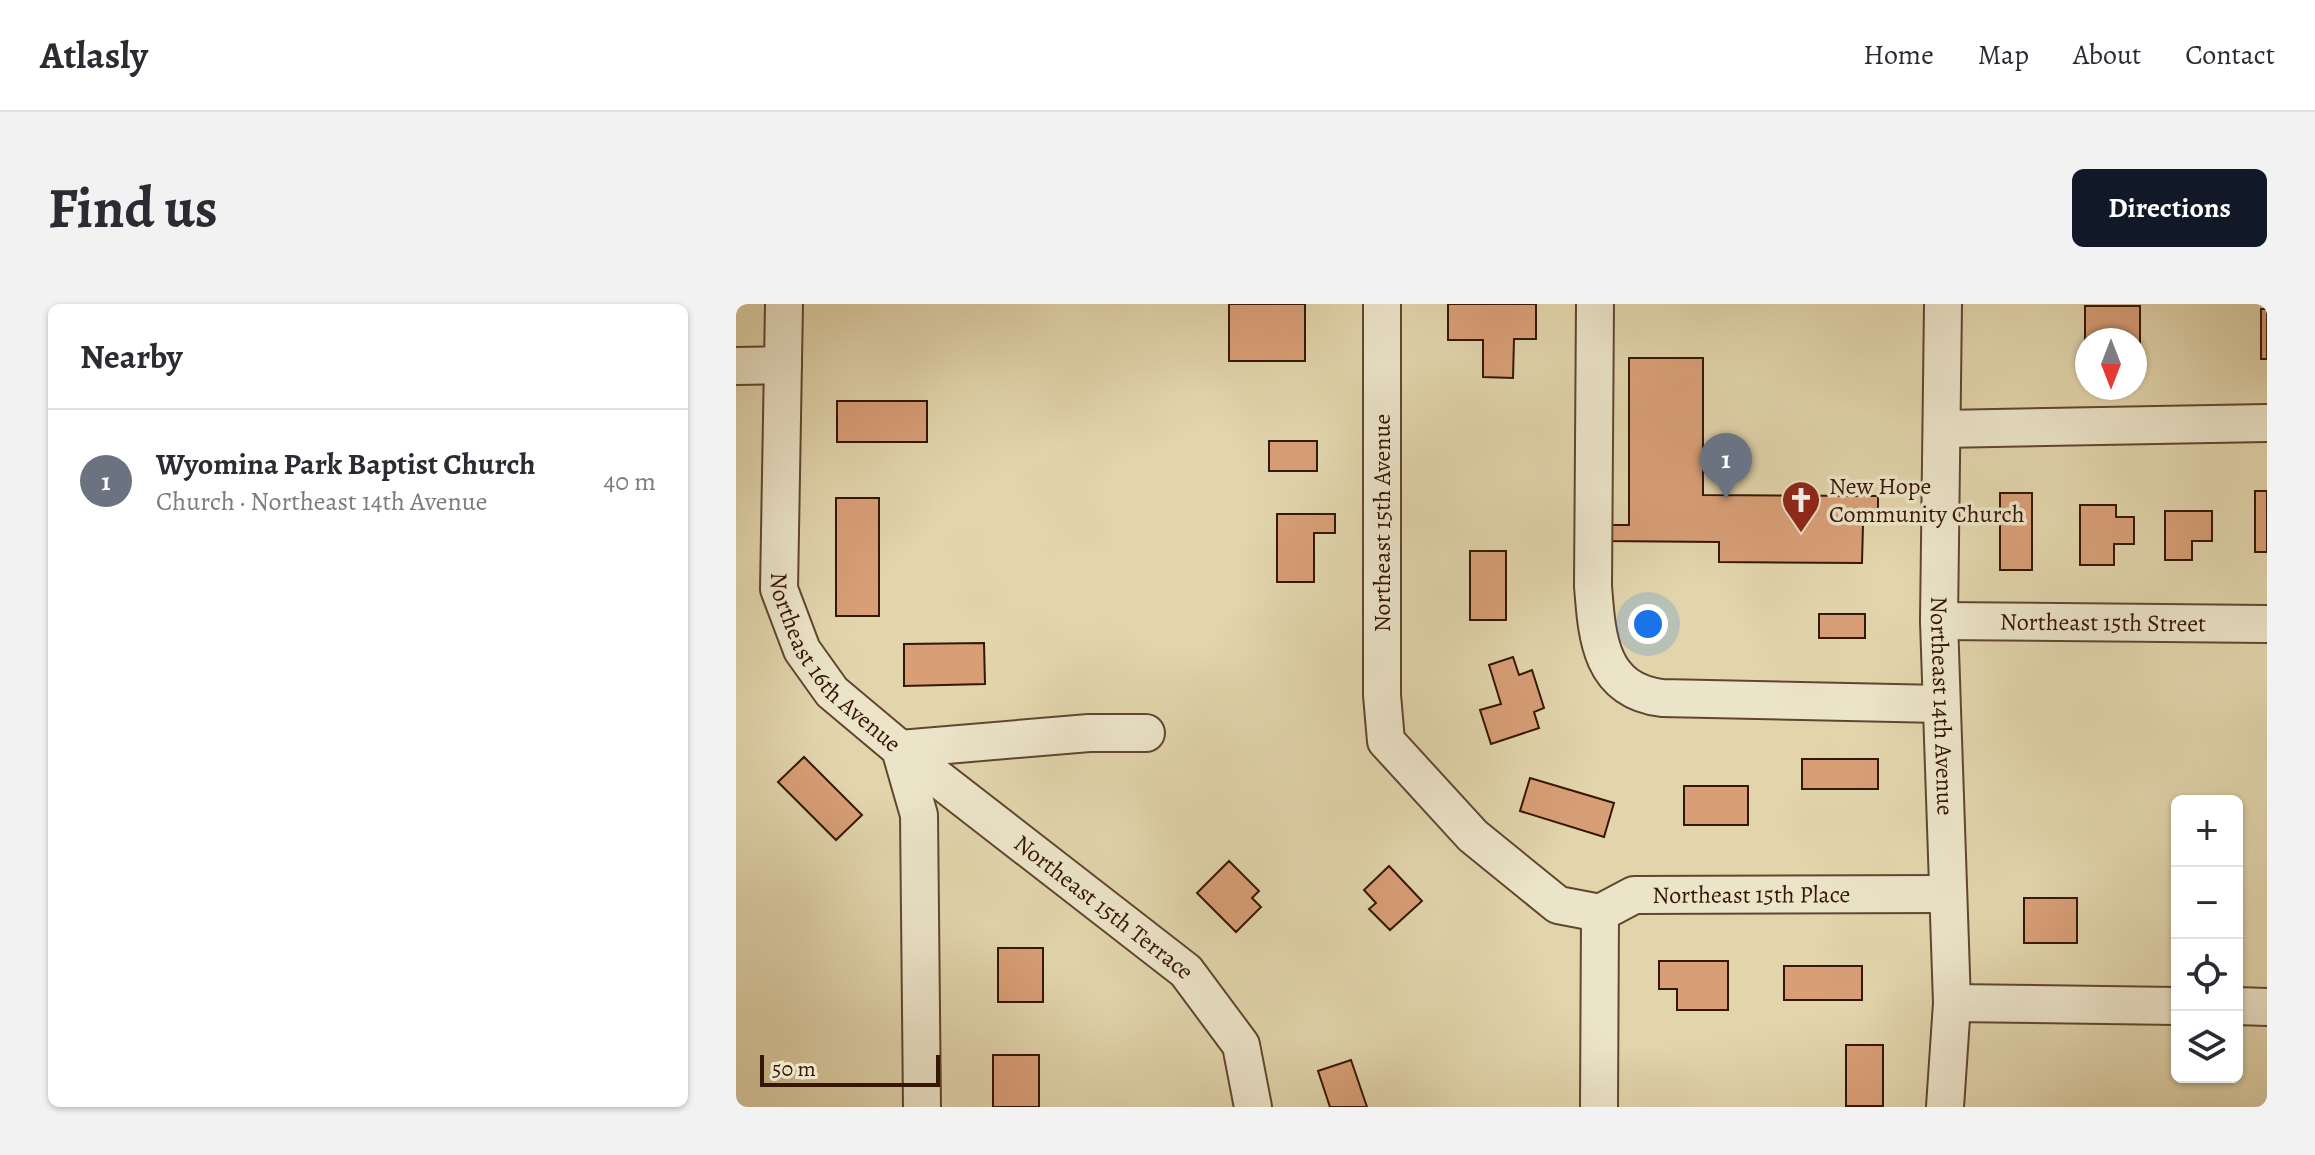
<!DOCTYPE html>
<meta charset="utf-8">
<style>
:root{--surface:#fff;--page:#f2f2f3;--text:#2b2b33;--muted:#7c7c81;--line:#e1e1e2;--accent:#111827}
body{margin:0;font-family:Alegreya,serif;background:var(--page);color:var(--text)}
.controls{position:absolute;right:24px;bottom:24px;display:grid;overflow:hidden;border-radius:12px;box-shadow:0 2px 6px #0004}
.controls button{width:72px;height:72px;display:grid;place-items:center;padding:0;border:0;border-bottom:2px solid var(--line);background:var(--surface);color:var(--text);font:40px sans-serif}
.compass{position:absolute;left:1339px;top:24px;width:72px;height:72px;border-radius:50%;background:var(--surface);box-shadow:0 2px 6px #0004;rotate:180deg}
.scale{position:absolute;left:24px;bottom:20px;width:180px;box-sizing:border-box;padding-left:8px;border:4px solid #361605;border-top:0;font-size:22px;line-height:28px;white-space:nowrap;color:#361605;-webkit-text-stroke:6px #ece4c9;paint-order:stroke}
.you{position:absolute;left:912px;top:320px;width:28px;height:28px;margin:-20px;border:6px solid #fff;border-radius:50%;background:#1a73e8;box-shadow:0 0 0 12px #1a73e833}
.badge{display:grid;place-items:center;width:52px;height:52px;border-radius:50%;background:var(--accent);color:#fff;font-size:26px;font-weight:700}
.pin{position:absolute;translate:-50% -66px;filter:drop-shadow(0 2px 4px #0008)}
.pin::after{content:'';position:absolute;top:42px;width:28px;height:24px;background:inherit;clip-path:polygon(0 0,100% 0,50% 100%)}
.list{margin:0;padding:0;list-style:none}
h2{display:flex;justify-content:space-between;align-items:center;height:104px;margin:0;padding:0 32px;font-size:34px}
h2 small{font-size:26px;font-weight:400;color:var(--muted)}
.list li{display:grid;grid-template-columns:52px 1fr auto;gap:24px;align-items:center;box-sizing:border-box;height:144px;padding:0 32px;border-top:2px solid var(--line)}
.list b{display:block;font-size:30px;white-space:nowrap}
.list p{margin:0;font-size:26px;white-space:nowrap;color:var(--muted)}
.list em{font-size:26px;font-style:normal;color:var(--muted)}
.icon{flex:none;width:44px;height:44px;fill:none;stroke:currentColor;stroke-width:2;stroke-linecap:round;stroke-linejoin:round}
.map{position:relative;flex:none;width:1531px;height:803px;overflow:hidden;border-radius:12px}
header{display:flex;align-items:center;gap:48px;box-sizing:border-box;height:112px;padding:0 40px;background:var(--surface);border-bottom:2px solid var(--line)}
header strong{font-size:38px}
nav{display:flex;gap:44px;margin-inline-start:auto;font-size:28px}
.intro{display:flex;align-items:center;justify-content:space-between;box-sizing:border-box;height:192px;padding:0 48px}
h1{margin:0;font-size:56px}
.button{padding:20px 36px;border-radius:12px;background:var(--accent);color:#fff;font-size:28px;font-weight:700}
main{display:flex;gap:48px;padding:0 48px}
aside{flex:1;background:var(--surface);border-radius:12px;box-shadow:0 2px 6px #0004}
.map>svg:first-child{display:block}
</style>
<header>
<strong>Atlasly</strong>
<nav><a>Home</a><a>Map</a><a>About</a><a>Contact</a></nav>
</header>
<div class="intro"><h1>Find us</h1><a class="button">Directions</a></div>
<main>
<aside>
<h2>Nearby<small></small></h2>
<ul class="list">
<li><span class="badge" style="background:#6b7280">1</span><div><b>Wyomina Park Baptist Church</b><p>Church · Northeast 14th Avenue</p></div><em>40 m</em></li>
</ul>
</aside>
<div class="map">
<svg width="1531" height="803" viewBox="0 0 1531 803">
<rect width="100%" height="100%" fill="#e2d5ac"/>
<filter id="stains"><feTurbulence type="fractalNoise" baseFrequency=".0025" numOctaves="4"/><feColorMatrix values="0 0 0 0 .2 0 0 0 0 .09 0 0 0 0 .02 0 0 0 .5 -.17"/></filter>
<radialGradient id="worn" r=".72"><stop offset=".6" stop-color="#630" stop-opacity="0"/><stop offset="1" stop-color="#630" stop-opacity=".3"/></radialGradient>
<path fill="#d89f77" stroke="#361605" stroke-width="2" d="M 493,0 L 569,0 L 569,57 L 493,57 Z
M 712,0 L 800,0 L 800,35 L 778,35 L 777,74 L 747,73 L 747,36 L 712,36 Z
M 1349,2 L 1404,2 L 1404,43 L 1399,43 L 1399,36 L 1351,36 L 1349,43 Z
M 1525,5 L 1531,5 L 1531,55 L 1525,55 Z
M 893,54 L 967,54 L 967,191 L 1142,192 L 1142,220 L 1127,220 L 1126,259 L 983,258 L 983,238 L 867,237 L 867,221 L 893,221 Z
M 101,97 L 191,97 L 191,138 L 101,138 Z
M 533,137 L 581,137 L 581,167 L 533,167 Z
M 1519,187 L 1531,187 L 1531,248 L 1519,248 Z
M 1264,189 L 1296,189 L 1296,266 L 1264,266 Z
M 100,194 L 143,194 L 143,312 L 100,312 Z
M 1344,201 L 1380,201 L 1380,213 L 1398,213 L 1398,240 L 1378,240 L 1378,261 L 1344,261 Z
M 1429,207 L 1476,207 L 1476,237 L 1456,237 L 1456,256 L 1429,256 Z
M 541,210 L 599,210 L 599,229 L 578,229 L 578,278 L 541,278 Z
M 734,247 L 770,247 L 770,316 L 734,316 Z
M 1083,310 L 1129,310 L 1129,334 L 1083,334 Z
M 248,339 L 249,380 L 168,382 L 168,340 Z
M 777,353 L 783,371 L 796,366 L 808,404 L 798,408 L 803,424 L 755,440 L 744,406 L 765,400 L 753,361 Z
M 68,453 L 126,511 L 100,536 L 42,478 Z
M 1066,455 L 1142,455 L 1142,485 L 1066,485 Z
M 794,474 L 878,499 L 868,533 L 784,507 Z
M 948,482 L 1012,482 L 1012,521 L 948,521 Z
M 493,557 L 523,587 L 516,594 L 525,603 L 500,628 L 461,589 Z
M 653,562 L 686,597 L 654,626 L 633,605 L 640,599 L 628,586 Z
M 1288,594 L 1341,594 L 1341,639 L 1288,639 Z
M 262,644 L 307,644 L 307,698 L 262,698 Z
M 923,657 L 992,657 L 992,706 L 941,706 L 941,685 L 923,685 Z
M 1048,662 L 1126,662 L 1126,696 L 1048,696 Z
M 1110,741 L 1147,741 L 1147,802 L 1110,802 Z
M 257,751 L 303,751 L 303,803 L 257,803 Z
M 615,756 L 631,803 L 594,803 L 582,767 Z"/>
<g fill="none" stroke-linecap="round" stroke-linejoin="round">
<g stroke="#61462f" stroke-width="40">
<g id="minor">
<path id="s1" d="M 48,0 L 43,285 L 66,346 L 96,388 L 164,445 L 183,511 L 186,803"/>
<path id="s2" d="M 646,0 L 646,391 L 650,437 L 737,532 L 822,601 L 864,609 L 898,591 L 1211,590"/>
<path d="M 859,0 L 857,282 C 861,334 864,386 926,394 L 1205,400"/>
<path id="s3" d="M 1207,0 L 1203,317 L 1216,699 L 1209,803"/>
<path d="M 0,62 L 47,61"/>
<path d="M 1206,125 L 1531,119"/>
<path id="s4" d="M 1203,317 L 1531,320"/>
<path id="s5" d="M 164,445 L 450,667 L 505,741 L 517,803"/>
<path d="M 164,445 L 353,429 L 410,429"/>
<path d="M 1216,699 L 1441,702"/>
<path d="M 1501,702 L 1531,703"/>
<path d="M 863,803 L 864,609"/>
</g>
</g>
<use href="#minor" stroke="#ece4c9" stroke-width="36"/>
</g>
<defs>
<g id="church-pin" transform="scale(2)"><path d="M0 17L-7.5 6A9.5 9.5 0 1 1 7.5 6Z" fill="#8f2418" stroke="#ece4c9"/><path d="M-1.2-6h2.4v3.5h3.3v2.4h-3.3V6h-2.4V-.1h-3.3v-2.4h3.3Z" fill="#fff"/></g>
</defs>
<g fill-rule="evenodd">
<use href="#church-pin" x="1065" y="196"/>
</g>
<g text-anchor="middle" stroke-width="7" stroke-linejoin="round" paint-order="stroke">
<g font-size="24" fill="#361605" stroke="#ece4c9" text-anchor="start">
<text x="1093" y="190">New Hope<tspan x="1093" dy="28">Community Church</tspan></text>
</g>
<g font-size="24" fill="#361605" stroke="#ece4c9">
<text transform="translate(646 219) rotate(-90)" y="8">Northeast 15th Avenue</text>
<text dy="8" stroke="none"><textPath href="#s4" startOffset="164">Northeast 15th Street</textPath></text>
<text dy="8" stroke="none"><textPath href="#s1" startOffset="378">Northeast 16th Avenue</textPath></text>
<text dy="8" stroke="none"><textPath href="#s3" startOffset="402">Northeast 14th Avenue</textPath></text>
<text dy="8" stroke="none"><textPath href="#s2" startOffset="874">Northeast 15th Place</textPath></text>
<text dy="8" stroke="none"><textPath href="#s5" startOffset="258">Northeast 15th Terrace</textPath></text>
</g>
</g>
<rect width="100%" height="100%" filter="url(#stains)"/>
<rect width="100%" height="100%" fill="url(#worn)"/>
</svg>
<div class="controls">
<button>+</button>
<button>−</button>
<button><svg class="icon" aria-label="locate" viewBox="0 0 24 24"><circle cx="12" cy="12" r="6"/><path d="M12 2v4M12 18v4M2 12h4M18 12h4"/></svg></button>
<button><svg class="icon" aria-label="layers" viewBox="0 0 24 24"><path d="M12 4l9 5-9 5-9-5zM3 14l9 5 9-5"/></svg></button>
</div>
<svg class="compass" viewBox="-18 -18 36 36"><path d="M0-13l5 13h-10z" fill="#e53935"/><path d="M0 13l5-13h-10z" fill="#7c7c81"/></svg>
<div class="scale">50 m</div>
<div class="you"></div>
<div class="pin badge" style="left:990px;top:195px;background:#6b7280">1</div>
</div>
</main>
